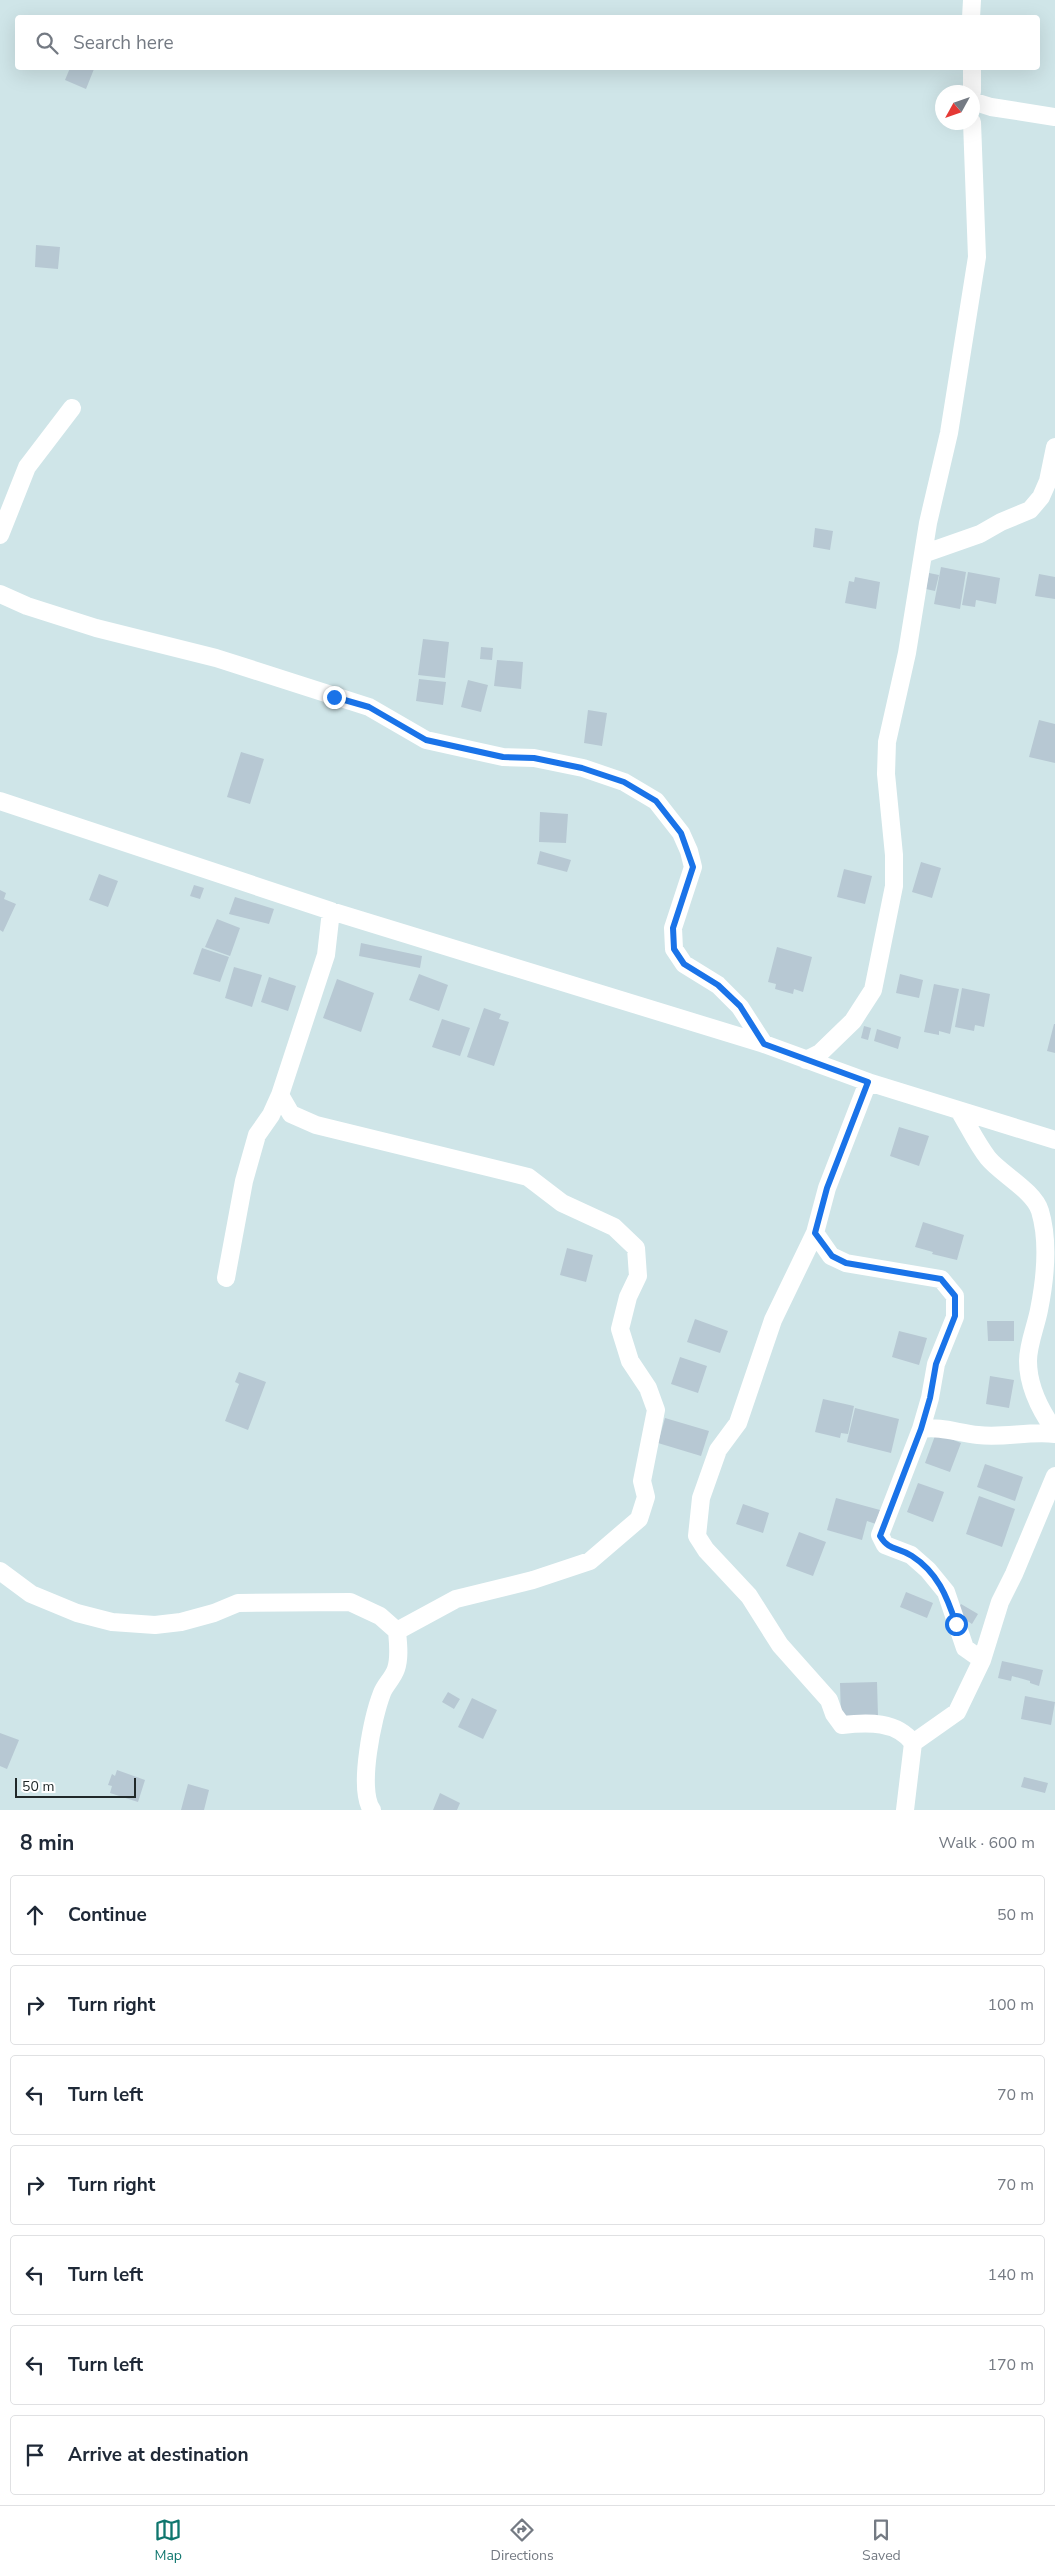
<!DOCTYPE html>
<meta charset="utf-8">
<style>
:root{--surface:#fff;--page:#f6f6f7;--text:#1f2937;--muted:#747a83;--line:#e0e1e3;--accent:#0f766e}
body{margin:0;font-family:"Nunito Sans",sans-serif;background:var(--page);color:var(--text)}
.compass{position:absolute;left:935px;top:85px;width:45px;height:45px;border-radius:50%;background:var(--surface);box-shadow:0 5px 20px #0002;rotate:230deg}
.scale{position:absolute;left:15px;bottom:12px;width:121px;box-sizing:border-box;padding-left:5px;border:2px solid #202829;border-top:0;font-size:14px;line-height:18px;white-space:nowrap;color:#202829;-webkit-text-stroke:4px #fff;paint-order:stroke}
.stop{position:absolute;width:15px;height:15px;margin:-11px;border:4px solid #1a73e8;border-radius:50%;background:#fff}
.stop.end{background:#1a73e8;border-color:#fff;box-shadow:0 1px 5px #0008}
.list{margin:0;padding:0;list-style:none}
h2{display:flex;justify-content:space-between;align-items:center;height:65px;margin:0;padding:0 20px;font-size:21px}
h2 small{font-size:16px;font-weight:400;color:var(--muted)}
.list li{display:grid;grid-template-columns:32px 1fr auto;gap:15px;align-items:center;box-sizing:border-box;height:80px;margin:0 10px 10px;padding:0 10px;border:1px solid var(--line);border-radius:5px}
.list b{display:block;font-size:19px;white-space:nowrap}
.list em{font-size:16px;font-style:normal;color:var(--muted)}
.icon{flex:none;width:28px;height:28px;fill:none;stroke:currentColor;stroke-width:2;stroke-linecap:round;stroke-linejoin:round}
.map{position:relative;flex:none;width:1055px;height:1810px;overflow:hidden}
.search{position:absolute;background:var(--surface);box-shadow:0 5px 20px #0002;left:15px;right:15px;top:15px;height:55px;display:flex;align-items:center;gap:12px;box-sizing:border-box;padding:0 18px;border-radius:5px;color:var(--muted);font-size:19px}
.sheet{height:695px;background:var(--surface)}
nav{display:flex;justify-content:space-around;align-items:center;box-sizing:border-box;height:70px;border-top:1px solid var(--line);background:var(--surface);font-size:14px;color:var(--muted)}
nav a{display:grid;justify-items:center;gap:2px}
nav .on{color:var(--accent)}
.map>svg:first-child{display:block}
</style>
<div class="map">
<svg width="1055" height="1810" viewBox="0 0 1055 1810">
<rect width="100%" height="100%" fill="#cfe5e8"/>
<path fill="#b7c8d3" d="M 70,68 L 94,69 L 86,89 L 65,80 Z
M 36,245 L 60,247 L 58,269 L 35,267 Z
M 815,528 L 833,531 L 830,550 L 813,547 Z
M 941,567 L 966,572 L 960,609 L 934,604 Z
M 968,572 L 1000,578 L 996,604 L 976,600 L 975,607 L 962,605 Z
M 929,573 L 939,575 L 935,591 L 926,589 Z
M 1039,574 L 1055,577 L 1055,599 L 1035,596 Z
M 855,577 L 880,582 L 876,609 L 845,603 L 849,581 L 854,582 Z
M 423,639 L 449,642 L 445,678 L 418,675 Z
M 481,647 L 493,648 L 492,660 L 480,659 Z
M 497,660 L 523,662 L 521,689 L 494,686 Z
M 419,679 L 446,682 L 443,705 L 416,701 Z
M 468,680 L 488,685 L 481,712 L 461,707 Z
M 588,710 L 607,713 L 602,746 L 584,743 Z
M 1039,720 L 1055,724 L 1055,763 L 1029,757 Z
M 241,752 L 264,759 L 250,804 L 227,797 Z
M 540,812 L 568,814 L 566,843 L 539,842 Z
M 540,851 L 571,860 L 567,872 L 537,864 Z
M 921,862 L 941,868 L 932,898 L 912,892 Z
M 844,869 L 872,876 L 865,904 L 837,897 Z
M 99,874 L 118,881 L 108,907 L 89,900 Z
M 194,885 L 204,888 L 200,899 L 190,896 Z
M 0,890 L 6,893 L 4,899 L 16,904 L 3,932 L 0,930 Z
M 235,897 L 274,909 L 269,924 L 229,914 Z
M 217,919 L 240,928 L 230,956 L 205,947 Z
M 361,943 L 422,956 L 420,968 L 359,956 Z
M 777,947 L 812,957 L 803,992 L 794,989 L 793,994 L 775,989 L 776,984 L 768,982 Z
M 202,948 L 229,957 L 220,982 L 193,974 Z
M 234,967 L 262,975 L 252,1007 L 225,998 Z
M 419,974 L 448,985 L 439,1011 L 409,1000 Z
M 900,974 L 923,980 L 919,998 L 896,993 Z
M 269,977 L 296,986 L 288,1011 L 261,1002 Z
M 337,979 L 374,993 L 361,1032 L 323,1018 Z
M 934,984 L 959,989 L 950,1034 L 939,1031 L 939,1035 L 924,1032 Z
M 962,988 L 990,994 L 984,1027 L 975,1025 L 974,1031 L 955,1027 Z
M 484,1008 L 501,1014 L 499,1019 L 509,1022 L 494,1066 L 467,1057 Z
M 442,1019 L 470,1028 L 460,1056 L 432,1047 Z
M 1054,1024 L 1055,1024 L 1055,1053 L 1047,1051 Z
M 864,1026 L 871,1028 L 868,1040 L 861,1038 Z
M 877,1029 L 901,1037 L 898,1049 L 874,1041 Z
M 899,1127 L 929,1136 L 919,1166 L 890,1156 Z
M 923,1222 L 964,1235 L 957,1260 L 932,1254 L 933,1252 L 915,1247 Z
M 567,1248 L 593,1255 L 586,1282 L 560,1275 Z
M 695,1319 L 728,1331 L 720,1353 L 687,1342 Z
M 987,1321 L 1014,1321 L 1014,1341 L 988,1341 Z
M 899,1331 L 927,1338 L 919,1365 L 892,1357 Z
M 680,1357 L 707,1366 L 698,1393 L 671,1384 Z
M 239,1372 L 266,1382 L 248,1430 L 225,1421 L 239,1384 L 235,1382 Z
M 990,1376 L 1014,1380 L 1009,1408 L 986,1404 Z
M 823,1399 L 854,1406 L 848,1434 L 841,1433 L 840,1438 L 815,1432 Z
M 855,1408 L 899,1419 L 891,1453 L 847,1442 Z
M 665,1418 L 709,1431 L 701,1456 L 658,1443 Z
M 936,1433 L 961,1443 L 950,1472 L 925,1463 Z
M 985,1464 L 1023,1477 L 1015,1501 L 977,1487 Z
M 918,1483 L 944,1492 L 933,1522 L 907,1512 Z
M 979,1496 L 1015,1509 L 1002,1547 L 966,1534 Z
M 836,1498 L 880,1510 L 876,1524 L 867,1521 L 862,1540 L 827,1530 Z
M 743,1504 L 769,1513 L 763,1533 L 736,1524 Z
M 799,1532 L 826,1542 L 813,1576 L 786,1566 Z
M 906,1592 L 933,1603 L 927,1618 L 900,1607 Z
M 961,1604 L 978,1614 L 972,1624 L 955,1613 Z
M 1002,1661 L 1043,1670 L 1039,1686 L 1030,1683 L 1030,1681 L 1012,1676 L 1011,1681 L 998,1678 Z
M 877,1682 L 878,1716 L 841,1717 L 840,1683 Z
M 448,1692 L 460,1699 L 454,1709 L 442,1702 Z
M 1025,1696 L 1055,1702 L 1051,1725 L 1021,1719 Z
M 472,1698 L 497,1710 L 483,1739 L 458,1727 Z
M 0,1733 L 19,1740 L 7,1769 L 0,1766 Z
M 117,1770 L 145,1780 L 138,1802 L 110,1793 L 112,1786 L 108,1785 L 112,1774 L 115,1776 Z
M 1024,1777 L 1048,1783 L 1045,1793 L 1021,1787 Z
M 188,1784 L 209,1790 L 204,1810 L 181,1810 Z
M 440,1793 L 460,1803 L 457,1810 L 433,1810 Z"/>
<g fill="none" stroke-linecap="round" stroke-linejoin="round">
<path stroke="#fff" stroke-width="18" d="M 971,18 L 972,0
M 972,68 L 972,92
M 972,101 L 991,107 L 1055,117
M 0,535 L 27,467 L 72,408
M 923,554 L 980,534 L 1001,522 L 1030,510 L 1041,497 L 1048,481 L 1055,447
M 0,594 L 27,606 L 96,628 L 216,658 L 369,707 L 426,740 L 503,757 L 534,758 L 583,768 L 624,782 L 656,801 L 681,833 L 689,851 L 693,867 L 673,928 L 674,949 L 684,964 L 718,985 L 740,1007 L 764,1044
M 0,801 L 331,911 L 764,1044 L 868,1082 L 1055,1140
M 331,911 L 326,955 L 280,1095 L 291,1114 L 316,1125 L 528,1177 L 562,1203 L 614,1227 L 636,1248 L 638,1276 L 628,1297 L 620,1329 L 630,1361 L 648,1388 L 656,1410 L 642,1481 L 646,1497 L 639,1519 L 590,1561 L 533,1580 L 456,1599 L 397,1631
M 806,1060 L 820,1053 L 853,1021 L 873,990 L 894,886 L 894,855 L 886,774 L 887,742 L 907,653 L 928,523 L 949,433 L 977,257 L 972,122
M 868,1082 L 827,1188 L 815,1233 L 831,1256 L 846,1263 L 941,1279 L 955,1296 L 955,1317 L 936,1364 L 930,1398 L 921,1429 L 880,1535 L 885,1545 L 911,1555 L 928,1570 L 946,1592 L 965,1648 L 982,1660
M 960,1112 C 969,1127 977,1144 988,1158 C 1001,1174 1034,1191 1040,1211 C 1049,1241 1045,1280 1039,1310 C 1036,1326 1028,1344 1028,1361 C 1028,1387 1040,1410 1055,1431
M 815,1233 L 773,1320 L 738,1423 L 718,1450 L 701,1498 L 697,1536 L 706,1550 L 749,1596 L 780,1645 L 829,1700 L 834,1714 L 842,1725 C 868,1722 897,1721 913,1743
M 226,1278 L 244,1181 L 257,1135 L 271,1115 L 280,1095
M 921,1429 C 941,1426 958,1433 978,1435 C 1004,1438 1029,1431 1055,1434
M 0,1571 L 31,1594 L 77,1613 L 112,1622 L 155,1625 L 181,1622 L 214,1613 L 238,1603 L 350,1602 L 380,1616 L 397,1631 C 398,1643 400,1657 396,1669 C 393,1678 385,1685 382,1693 C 373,1716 357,1790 372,1810
M 905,1810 L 913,1743 L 957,1712 L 982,1660 L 1000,1602 L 1014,1574 L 1055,1476"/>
</g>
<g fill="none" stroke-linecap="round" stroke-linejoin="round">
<path stroke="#1a73e8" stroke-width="6" d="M 334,697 L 369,707 L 426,740 L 503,757 L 534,758 L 582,768 L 624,782 L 656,801 L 681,833 L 693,867 L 673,928 L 674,949 L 684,964 L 718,985 L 740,1006 L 764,1044 L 868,1082 L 827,1188 L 815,1233 L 832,1256 L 846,1263 L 941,1279 L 955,1296 L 955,1316 L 936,1364 L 930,1398 L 921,1429 L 880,1536 C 889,1551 898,1547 912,1556 C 937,1572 947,1596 956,1624"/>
</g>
</svg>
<svg class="compass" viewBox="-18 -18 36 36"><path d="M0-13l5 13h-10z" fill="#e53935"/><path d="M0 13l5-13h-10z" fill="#747a83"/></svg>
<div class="scale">50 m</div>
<div class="stop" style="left:956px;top:1624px"></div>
<div class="stop end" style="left:334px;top:697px"></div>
<div class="search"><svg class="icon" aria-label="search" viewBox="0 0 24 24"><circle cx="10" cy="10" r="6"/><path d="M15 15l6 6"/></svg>Search here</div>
</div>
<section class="sheet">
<h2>8 min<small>Walk · 600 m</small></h2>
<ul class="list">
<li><svg class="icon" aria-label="ahead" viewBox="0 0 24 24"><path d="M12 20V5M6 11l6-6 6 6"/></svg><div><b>Continue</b></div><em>50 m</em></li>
<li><svg class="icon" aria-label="right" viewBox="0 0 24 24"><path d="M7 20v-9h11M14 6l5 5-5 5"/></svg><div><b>Turn right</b></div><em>100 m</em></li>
<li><svg class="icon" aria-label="left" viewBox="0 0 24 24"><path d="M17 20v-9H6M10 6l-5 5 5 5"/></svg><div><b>Turn left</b></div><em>70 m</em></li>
<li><svg class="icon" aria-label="right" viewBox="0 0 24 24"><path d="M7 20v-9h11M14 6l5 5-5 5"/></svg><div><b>Turn right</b></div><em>70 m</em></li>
<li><svg class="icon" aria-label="left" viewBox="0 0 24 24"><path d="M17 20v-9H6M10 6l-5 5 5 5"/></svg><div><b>Turn left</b></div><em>140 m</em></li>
<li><svg class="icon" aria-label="left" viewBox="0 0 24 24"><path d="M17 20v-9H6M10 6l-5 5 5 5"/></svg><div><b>Turn left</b></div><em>170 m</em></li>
<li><svg class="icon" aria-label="arrive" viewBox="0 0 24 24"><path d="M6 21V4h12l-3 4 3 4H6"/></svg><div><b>Arrive at destination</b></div></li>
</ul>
</section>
<nav>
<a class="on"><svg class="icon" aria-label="map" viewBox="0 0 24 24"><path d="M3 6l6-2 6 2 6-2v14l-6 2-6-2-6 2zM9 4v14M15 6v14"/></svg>Map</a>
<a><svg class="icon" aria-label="directions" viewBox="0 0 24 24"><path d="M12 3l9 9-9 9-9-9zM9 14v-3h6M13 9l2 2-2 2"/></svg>Directions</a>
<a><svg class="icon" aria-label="saved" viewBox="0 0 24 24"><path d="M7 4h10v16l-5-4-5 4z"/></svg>Saved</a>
</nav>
